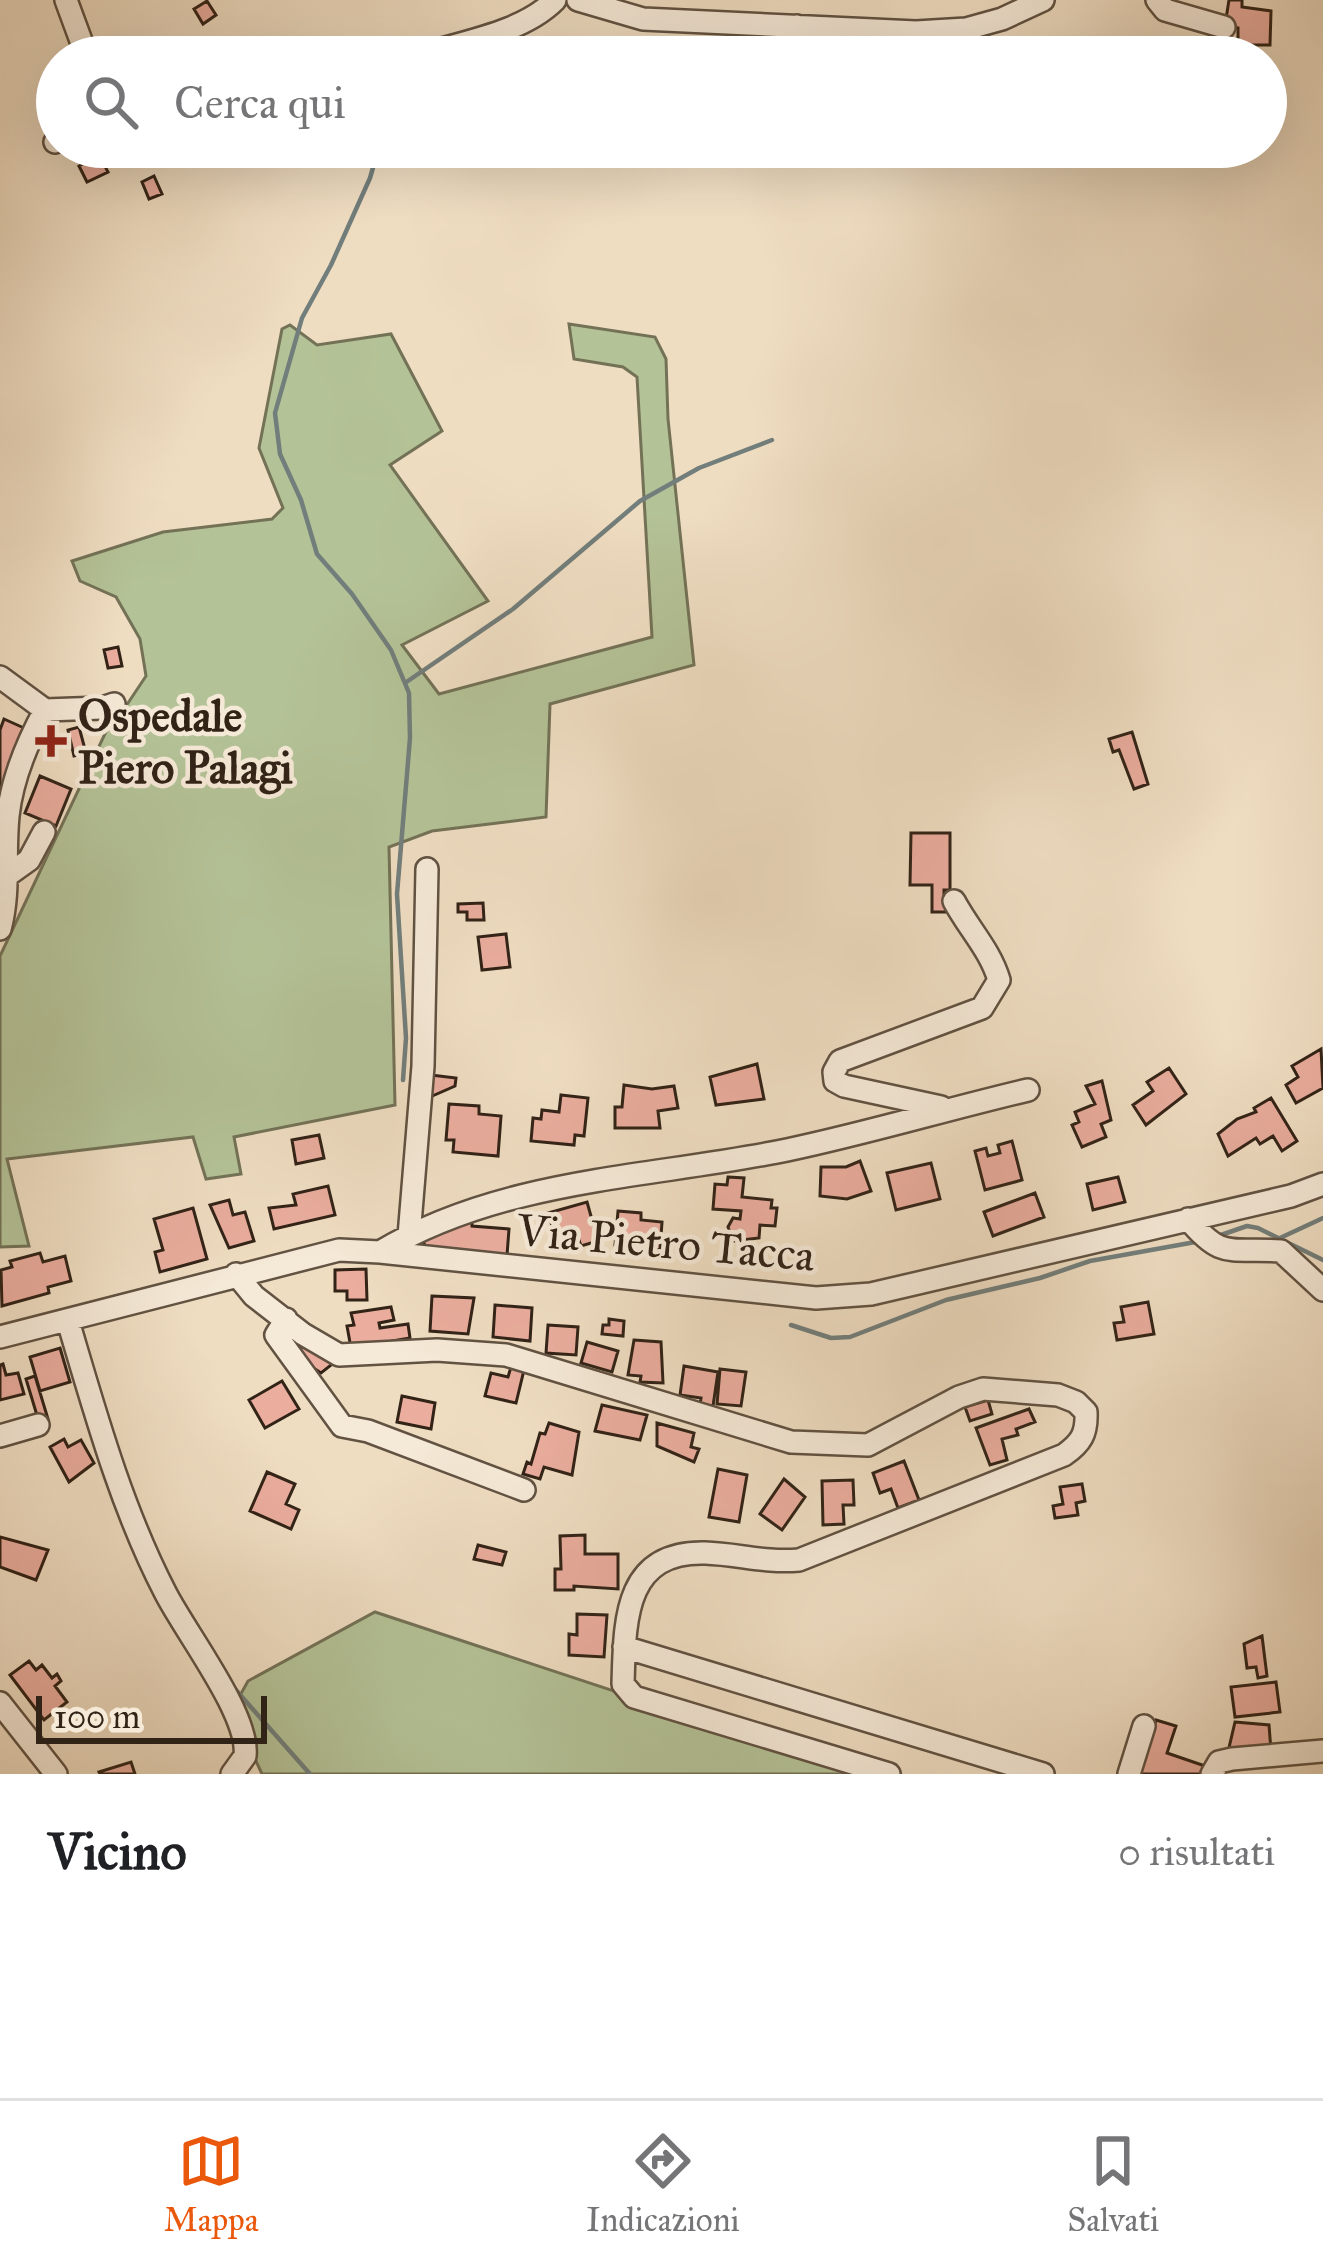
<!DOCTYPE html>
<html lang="it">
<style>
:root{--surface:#fff;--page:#f6f6f6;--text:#202124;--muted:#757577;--line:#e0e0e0;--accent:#ea580c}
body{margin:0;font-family:"IM FELL Great Primer",serif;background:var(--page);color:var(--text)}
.scale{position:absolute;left:36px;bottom:30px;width:231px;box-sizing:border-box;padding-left:12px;border:6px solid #322317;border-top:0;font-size:33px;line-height:42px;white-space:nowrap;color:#322317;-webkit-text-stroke:9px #f5e9d7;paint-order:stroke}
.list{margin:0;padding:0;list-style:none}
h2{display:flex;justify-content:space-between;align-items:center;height:156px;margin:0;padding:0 48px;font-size:51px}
h2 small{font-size:39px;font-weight:400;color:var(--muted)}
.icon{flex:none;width:66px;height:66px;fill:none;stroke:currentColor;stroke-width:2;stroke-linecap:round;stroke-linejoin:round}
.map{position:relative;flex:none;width:1323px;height:1774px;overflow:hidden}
.search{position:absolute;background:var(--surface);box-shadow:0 12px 48px #0002;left:36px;right:36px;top:36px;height:132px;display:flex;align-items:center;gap:30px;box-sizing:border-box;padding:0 42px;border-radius:66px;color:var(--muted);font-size:45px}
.sheet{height:324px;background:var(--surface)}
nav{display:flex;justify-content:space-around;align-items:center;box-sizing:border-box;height:168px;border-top:3px solid var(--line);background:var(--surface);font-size:33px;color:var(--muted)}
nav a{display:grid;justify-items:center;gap:6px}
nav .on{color:var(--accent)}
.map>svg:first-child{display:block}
</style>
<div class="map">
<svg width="1323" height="1774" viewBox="0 0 1323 1774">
<rect width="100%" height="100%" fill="#efddc2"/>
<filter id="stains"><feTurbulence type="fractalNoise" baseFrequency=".00167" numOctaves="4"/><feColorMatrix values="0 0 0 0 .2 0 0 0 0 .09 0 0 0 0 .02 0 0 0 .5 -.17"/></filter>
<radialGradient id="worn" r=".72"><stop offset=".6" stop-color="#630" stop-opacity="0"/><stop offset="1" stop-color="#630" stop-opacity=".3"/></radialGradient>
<path fill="#b4c297" stroke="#737257" stroke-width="3" d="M 569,324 L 655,337 L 666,359 L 668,419 L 694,665 L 550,704 L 546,817 L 432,831 L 389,847 L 395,1105 L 234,1137 L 241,1174 L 206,1179 L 193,1137 L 7,1159 L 29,1246 L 0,1247 L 0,956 L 111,721 L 122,712 L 146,676 L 140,639 L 116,597 L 80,581 L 72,561 L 163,532 L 272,519 L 283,508 L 259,448 L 282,329 L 290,325 L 317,345 L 391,334 L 442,431 L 390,465 L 488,601 L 402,645 L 439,694 L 652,637 L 637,377 L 623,367 L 574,359 Z
M 375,1612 L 865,1774 L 262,1774 L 255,1759 L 256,1740 L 238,1699 L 248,1681 Z"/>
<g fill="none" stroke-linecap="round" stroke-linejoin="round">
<path stroke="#727e7b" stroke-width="4.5" d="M 379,147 L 370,178 L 331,265 L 302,318 L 275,413 L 280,454 L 301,500 L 317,554 L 352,594 L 391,650 L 409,693 L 410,738 L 397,894 L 406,1038 L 403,1080
M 405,683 L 513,609 L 640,501 L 699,468 L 772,440
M 1218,1236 L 1247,1226 L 1258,1228 L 1323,1260
M 1280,1238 L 1323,1218
M 791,1325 L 831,1338 L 850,1337 L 946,1300 L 1040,1278 L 1090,1261 L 1201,1241
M 235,1689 L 310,1774"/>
</g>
<path fill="#eaad9e" stroke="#322317" stroke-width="3" d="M 1229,0 L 1242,0 L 1242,7 L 1271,11 L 1270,45 L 1238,45 L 1238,28 L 1225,25 Z
M 207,1 L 216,15 L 203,24 L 194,9 Z
M 109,147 L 142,147 L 144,151 L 118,164 Z
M 748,147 L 789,147 L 786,155 L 775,150 L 769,166 L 744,155 Z
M 99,155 L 108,172 L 87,182 L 79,166 Z
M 154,176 L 162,194 L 149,199 L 142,182 Z
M 118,647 L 122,666 L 108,668 L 104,650 Z
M 4,719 L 24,728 L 0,842 L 0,730 Z
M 79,727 L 86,753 L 74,756 L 68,730 Z
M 1132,732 L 1148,784 L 1134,789 L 1119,750 L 1113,752 L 1109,739 Z
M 40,776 L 71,789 L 56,826 L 25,813 Z
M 911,833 L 950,833 L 950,890 L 944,890 L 944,896 L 950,896 L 950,912 L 932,912 L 932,885 L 910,885 Z
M 483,903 L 484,920 L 467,920 L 467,912 L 458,912 L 458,904 Z
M 506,934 L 510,967 L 482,970 L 478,937 Z
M 1321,1049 L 1323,1088 L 1296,1103 L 1286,1085 L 1298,1077 L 1292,1066 Z
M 757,1064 L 764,1099 L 716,1105 L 710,1077 Z
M 1169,1068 L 1186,1094 L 1146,1125 L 1133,1105 L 1153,1091 L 1147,1082 Z
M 431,1075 L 456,1078 L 455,1086 L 430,1097 Z
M 1102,1081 L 1111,1120 L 1101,1124 L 1106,1137 L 1082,1147 L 1072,1125 L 1079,1122 L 1075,1112 L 1095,1104 L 1086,1086 Z
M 624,1085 L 652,1089 L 674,1086 L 678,1108 L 658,1111 L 660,1128 L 615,1128 L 615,1107 L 622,1107 Z
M 561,1095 L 588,1098 L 584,1136 L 575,1135 L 574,1145 L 531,1141 L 533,1118 L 541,1119 L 542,1110 L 559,1112 Z
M 1271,1098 L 1297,1141 L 1282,1151 L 1273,1136 L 1260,1144 L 1256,1138 L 1228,1156 L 1218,1134 L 1237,1119 L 1256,1112 L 1254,1108 Z
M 449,1104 L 479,1106 L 479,1114 L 501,1116 L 498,1156 L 453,1152 L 454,1140 L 446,1140 Z
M 319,1135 L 324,1158 L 296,1164 L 292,1140 Z
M 1012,1141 L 1022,1180 L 985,1190 L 975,1151 L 986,1148 L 988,1156 L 1000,1153 L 998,1145 Z
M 860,1161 L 871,1191 L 847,1199 L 820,1196 L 821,1167 L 846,1167 Z
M 931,1163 L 940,1199 L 896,1210 L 887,1173 Z
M 728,1177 L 744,1178 L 742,1197 L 772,1200 L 771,1208 L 777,1208 L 775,1226 L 760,1225 L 759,1238 L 733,1241 L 728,1227 L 733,1218 L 740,1219 L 741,1211 L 713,1209 L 715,1184 L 727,1185 Z
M 1118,1177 L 1125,1202 L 1093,1210 L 1087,1184 Z
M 328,1186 L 335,1215 L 274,1229 L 269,1208 L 296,1205 L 293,1194 Z
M 1035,1193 L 1044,1217 L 993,1236 L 984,1212 Z
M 229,1200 L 233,1215 L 245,1212 L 254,1241 L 229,1248 L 210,1205 Z
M 587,1202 L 598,1241 L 581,1246 L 577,1234 L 555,1235 L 548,1213 Z
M 193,1208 L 207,1259 L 160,1272 L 155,1252 L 163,1250 L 154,1219 Z
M 618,1211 L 641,1213 L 641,1220 L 662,1222 L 660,1250 L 615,1245 Z
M 472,1220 L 472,1226 L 509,1229 L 507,1255 L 425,1247 L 423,1240 Z
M 40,1253 L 43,1262 L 65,1256 L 71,1281 L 48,1287 L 49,1293 L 2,1306 L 1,1270 L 12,1267 L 10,1261 Z
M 366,1269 L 367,1300 L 347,1300 L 347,1291 L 335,1291 L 335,1270 Z
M 432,1296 L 474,1298 L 468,1334 L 430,1331 Z
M 1148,1302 L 1154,1334 L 1117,1340 L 1114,1323 L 1124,1322 L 1121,1307 Z
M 495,1305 L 532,1308 L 530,1341 L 493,1337 Z
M 391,1307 L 394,1320 L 379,1323 L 380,1328 L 408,1324 L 410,1338 L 351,1348 L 347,1326 L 354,1325 L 351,1313 Z
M 609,1319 L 624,1321 L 623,1336 L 602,1334 L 603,1325 L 609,1325 Z
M 548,1325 L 578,1327 L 576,1355 L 546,1353 Z
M 634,1340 L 661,1342 L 663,1383 L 640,1382 L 641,1376 L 628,1375 Z
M 587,1342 L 618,1351 L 612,1372 L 581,1363 Z
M 305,1343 L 335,1362 L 321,1373 L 309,1365 L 297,1348 Z
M 60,1348 L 70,1382 L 40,1391 L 30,1357 Z
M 3,1364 L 6,1375 L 18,1373 L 24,1394 L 0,1400 L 0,1365 Z
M 684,1366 L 718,1372 L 713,1406 L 700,1404 L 701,1398 L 680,1395 Z
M 511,1367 L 524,1370 L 516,1403 L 485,1396 L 491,1373 L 508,1377 Z
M 720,1369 L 746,1372 L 741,1406 L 717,1404 Z
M 35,1376 L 48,1419 L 39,1422 L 26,1379 Z
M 282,1381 L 299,1409 L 265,1428 L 249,1400 Z
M 402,1396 L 435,1403 L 431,1429 L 397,1422 Z
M 988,1400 L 992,1414 L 970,1421 L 965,1407 Z
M 602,1405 L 647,1415 L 640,1440 L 595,1431 Z
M 1029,1409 L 1035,1422 L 1016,1429 L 1018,1435 L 1002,1439 L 1007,1460 L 990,1465 L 976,1428 Z
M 549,1423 L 579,1432 L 572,1475 L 544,1467 L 540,1479 L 523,1474 L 527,1462 L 531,1464 L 540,1433 L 545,1434 Z
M 657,1423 L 694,1433 L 691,1447 L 699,1449 L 694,1462 L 657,1446 Z
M 64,1439 L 68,1447 L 81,1440 L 94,1463 L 69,1482 L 50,1447 Z
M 904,1461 L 919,1500 L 898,1508 L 891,1489 L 880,1493 L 873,1473 Z
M 718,1469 L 747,1475 L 739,1522 L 709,1517 Z
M 267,1472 L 295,1484 L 286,1504 L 299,1510 L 291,1529 L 250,1511 Z
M 784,1479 L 805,1497 L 782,1530 L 760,1514 Z
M 853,1480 L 854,1505 L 843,1505 L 844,1524 L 823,1525 L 822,1481 Z
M 1082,1484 L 1085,1501 L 1076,1503 L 1078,1515 L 1055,1518 L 1053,1506 L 1063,1504 L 1060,1487 Z
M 585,1535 L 585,1554 L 618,1554 L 618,1589 L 574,1586 L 574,1590 L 555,1590 L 555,1569 L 561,1569 L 560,1536 Z
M 0,1537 L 48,1550 L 36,1580 L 0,1567 Z
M 478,1545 L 506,1552 L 502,1565 L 474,1559 Z
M 577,1614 L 607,1615 L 604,1657 L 569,1655 L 569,1634 L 577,1635 Z
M 1262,1636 L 1267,1676 L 1258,1678 L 1256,1667 L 1247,1668 L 1244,1644 Z
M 29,1661 L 36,1670 L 42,1665 L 52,1678 L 57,1674 L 61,1681 L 55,1686 L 67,1702 L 44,1720 L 10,1675 Z
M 1276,1682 L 1280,1712 L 1235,1717 L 1231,1687 Z
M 1156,1720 L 1176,1726 L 1167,1753 L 1205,1766 L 1202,1774 L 1138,1774 Z
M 1235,1722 L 1269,1725 L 1271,1751 L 1228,1752 Z
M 131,1762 L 135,1774 L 100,1774 L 99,1772 Z"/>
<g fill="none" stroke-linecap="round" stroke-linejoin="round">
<g stroke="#615242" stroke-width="26">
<path id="minor" d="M 66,0 L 87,57
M 578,0 L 643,19 L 916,32 L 966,29 L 1002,19 L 1043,0
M 1157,0 L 1165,10 L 1224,27
M 797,26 L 798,57
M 415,57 C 460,42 521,34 555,0
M 55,142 L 57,139
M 0,677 L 45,710
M 8,875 L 29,860 L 44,832
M 0,929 C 10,892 4,855 8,816 C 12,778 27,743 45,710 L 102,708 L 114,704
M 941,1107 L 844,1086 L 835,1081 L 834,1072 L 840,1061 L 982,1008 L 999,980 C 990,950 969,929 954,901
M 1188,1219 C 1223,1261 1230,1247 1281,1251 L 1323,1290
M 409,1236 L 423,1066 L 427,869
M 380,1252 C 503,1178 651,1178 787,1150 C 868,1133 947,1109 1028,1090
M 236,1274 L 254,1296 L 303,1334 L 339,1355 L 437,1350 L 506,1355 L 791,1442 L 868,1445 L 959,1397 L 983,1389 L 1058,1395 L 1076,1402 L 1086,1412 C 1087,1434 1081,1443 1064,1455 L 799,1560 C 765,1563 738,1554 705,1553 C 623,1551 625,1622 623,1684 L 634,1697 L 889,1774
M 286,1319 L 276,1335 L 342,1426 L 368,1431 L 524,1490
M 68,1321 C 95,1412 121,1507 165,1592 C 185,1632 250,1715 245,1756 L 232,1774
M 0,1337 L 339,1250 L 380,1252 L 816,1298 L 871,1294 L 1291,1196 L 1323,1184
M 0,1436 L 38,1425
M 624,1647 L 1043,1774
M 0,1703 L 56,1774
M 1129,1774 L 1144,1726
M 1212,1774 L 1219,1762 L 1232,1759 L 1323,1751"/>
</g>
<use href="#minor" stroke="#f5e9d7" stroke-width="21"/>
</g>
<path fill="#8f2418" stroke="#f5e9d7" stroke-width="4.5" d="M45 723h12v12h12v12h-12v12h-12v-12h-12v-12h12z"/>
<g text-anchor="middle" stroke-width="9" stroke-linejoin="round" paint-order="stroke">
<g font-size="45" font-weight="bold" fill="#322317" stroke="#f5e9d7" text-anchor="start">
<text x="78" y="731">Ospedale<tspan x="78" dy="52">Piero Palagi</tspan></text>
</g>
<g font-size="45" fill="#322317" stroke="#f5e9d7">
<text transform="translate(666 1242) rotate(5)" y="16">Via Pietro Tacca</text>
</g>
</g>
<rect width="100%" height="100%" filter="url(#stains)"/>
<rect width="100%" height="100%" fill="url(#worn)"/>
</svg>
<div class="scale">100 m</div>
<div class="search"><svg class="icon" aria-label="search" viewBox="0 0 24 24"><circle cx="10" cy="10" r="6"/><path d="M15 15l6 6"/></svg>Cerca qui</div>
</div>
<section class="sheet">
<h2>Vicino<small>0 risultati</small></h2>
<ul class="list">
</ul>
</section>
<nav>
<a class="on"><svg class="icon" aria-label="map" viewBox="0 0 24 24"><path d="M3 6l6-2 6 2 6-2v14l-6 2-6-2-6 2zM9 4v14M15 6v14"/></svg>Mappa</a>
<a><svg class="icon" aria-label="directions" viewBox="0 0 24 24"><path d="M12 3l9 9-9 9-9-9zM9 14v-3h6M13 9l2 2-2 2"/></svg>Indicazioni</a>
<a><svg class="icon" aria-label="saved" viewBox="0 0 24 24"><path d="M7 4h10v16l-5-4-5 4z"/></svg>Salvati</a>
</nav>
